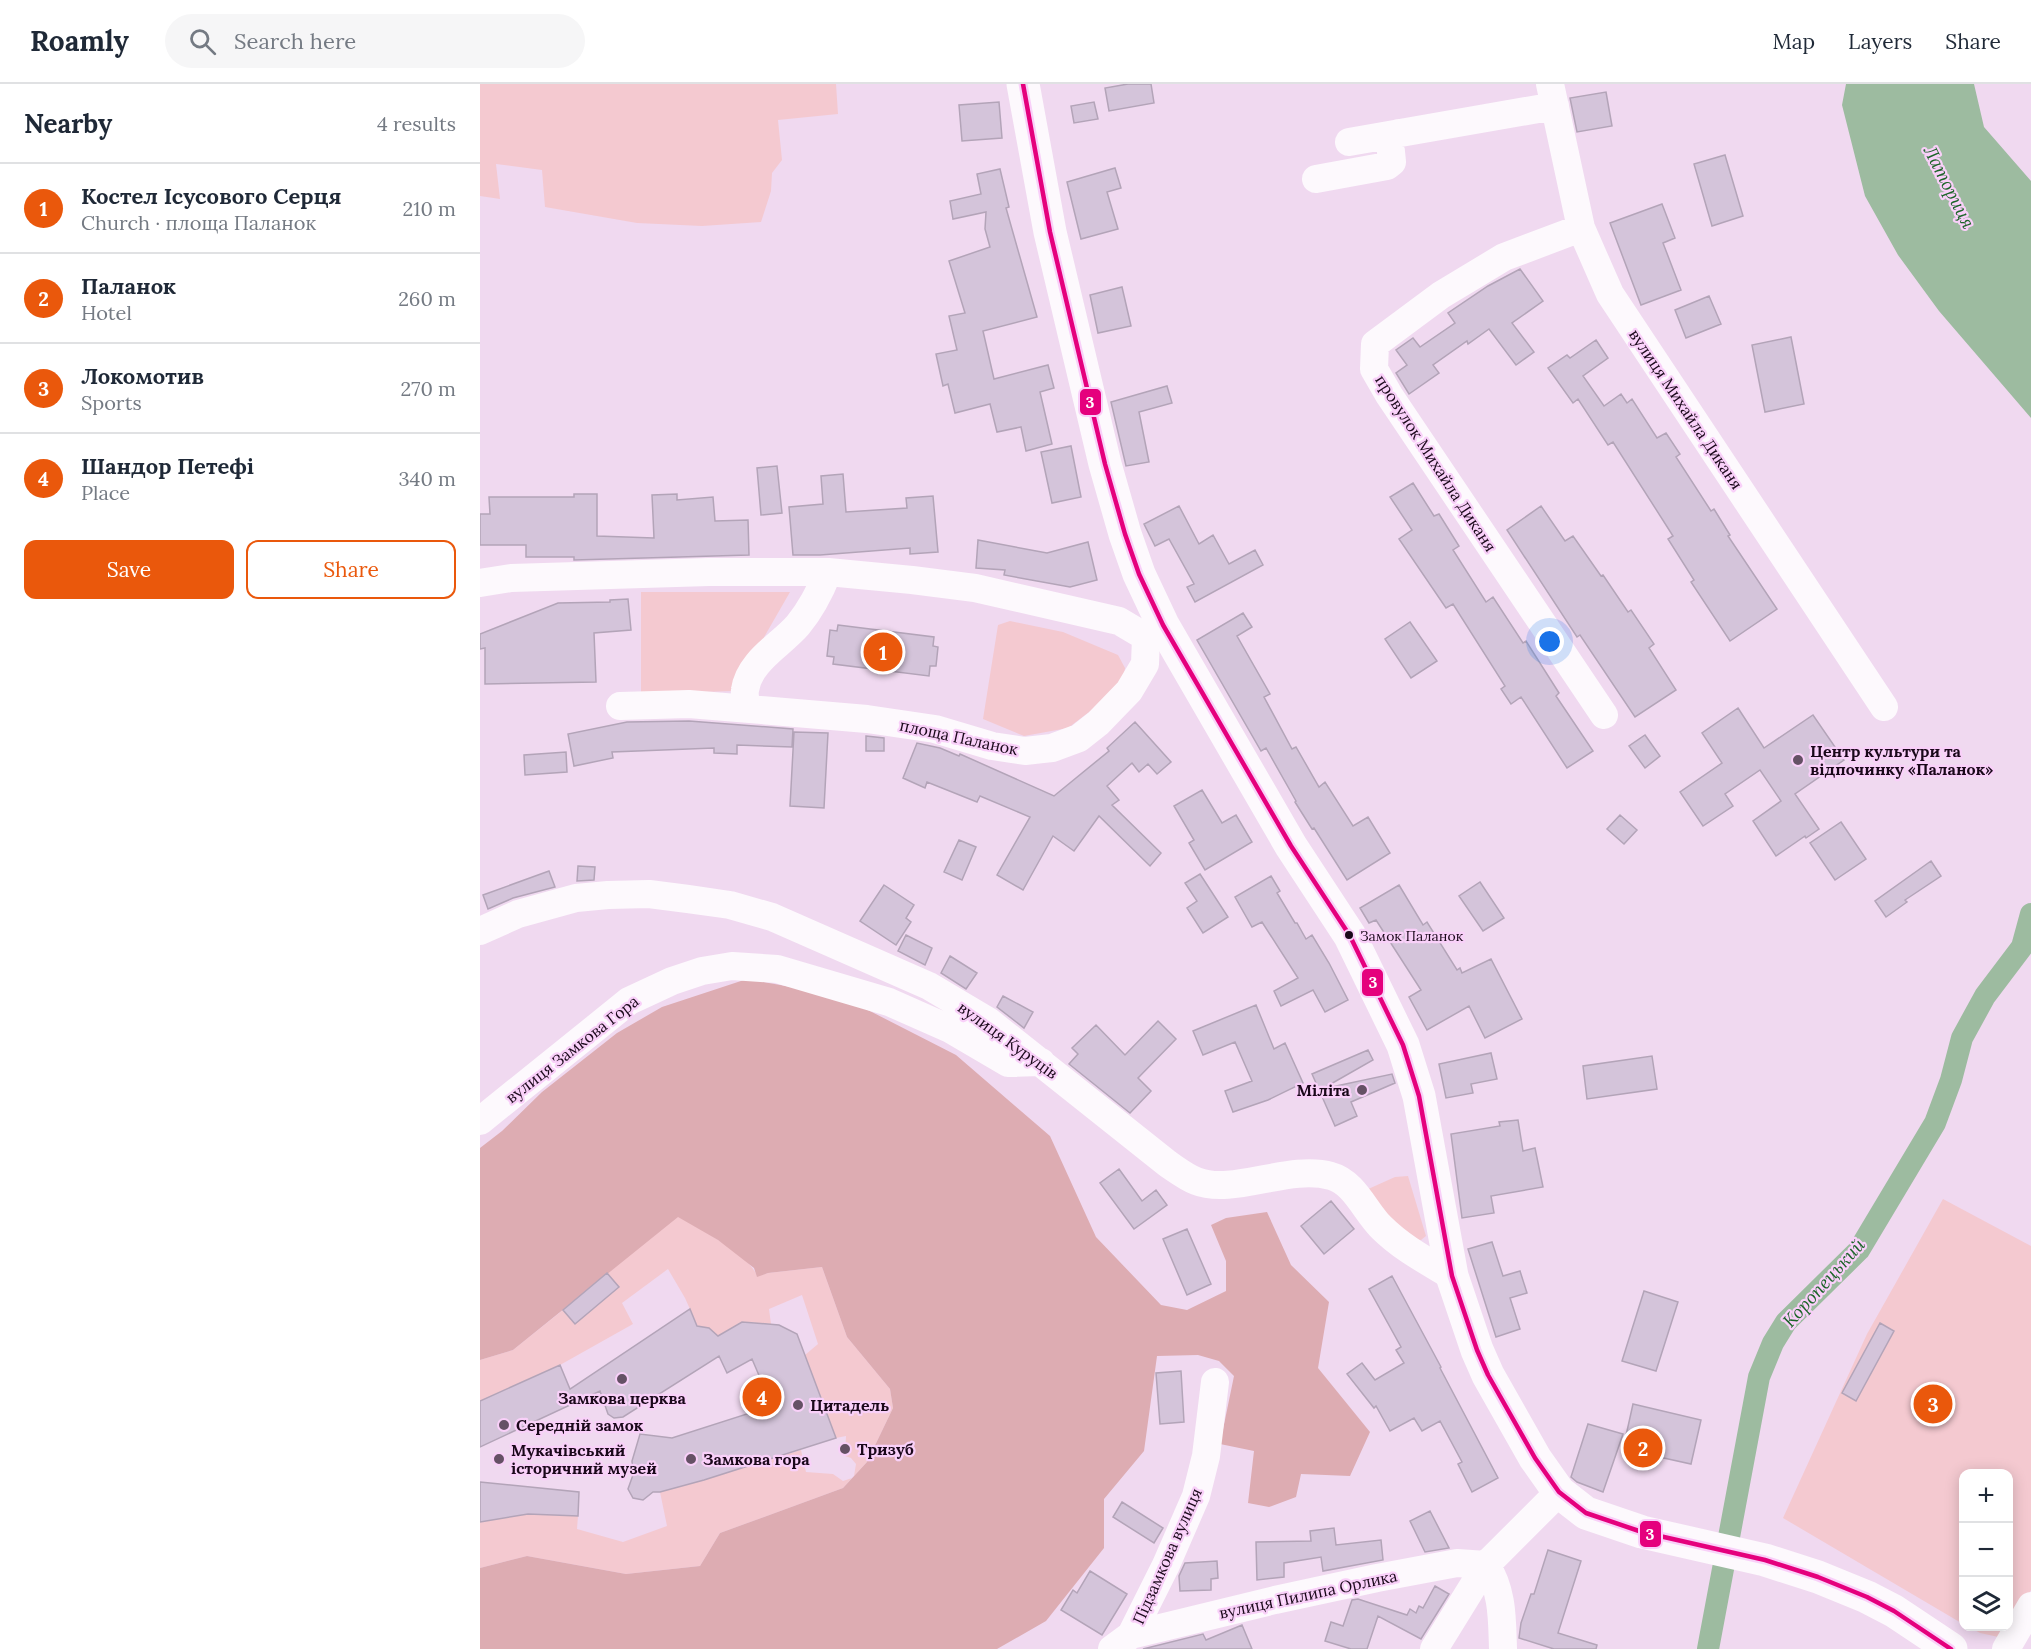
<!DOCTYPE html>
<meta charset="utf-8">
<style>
:root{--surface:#fff;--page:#f6f6f7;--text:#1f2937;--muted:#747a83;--line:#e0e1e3;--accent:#ea580c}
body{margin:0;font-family:Lora,serif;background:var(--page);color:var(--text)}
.controls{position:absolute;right:18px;bottom:18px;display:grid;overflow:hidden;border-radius:12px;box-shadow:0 3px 15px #0003}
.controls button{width:54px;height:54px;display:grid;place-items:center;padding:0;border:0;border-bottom:2px solid var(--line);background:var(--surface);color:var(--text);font:30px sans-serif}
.you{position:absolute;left:1070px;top:558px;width:21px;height:21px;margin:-15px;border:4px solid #fff;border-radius:50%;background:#1a73e8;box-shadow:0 0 0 9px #1a73e833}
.badge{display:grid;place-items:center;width:39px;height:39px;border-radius:50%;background:var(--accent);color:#fff;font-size:20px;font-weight:700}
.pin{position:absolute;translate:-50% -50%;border:3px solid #fff;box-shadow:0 2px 6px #0006}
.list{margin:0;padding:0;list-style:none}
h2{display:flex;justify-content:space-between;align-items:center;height:78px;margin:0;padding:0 24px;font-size:26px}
h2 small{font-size:20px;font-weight:400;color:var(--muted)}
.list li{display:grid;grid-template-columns:39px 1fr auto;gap:18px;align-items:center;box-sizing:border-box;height:90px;padding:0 24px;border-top:2px solid var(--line)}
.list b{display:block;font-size:22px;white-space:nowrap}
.list p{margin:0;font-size:20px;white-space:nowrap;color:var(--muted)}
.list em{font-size:20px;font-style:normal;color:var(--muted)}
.actions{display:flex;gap:12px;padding:18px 24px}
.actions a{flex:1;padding:14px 0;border:2px solid var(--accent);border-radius:12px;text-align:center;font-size:21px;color:var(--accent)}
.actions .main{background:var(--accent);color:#fff}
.icon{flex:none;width:33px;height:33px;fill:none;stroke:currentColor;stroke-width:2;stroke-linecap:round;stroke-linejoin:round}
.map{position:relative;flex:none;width:1551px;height:1565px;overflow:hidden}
header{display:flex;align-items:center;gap:36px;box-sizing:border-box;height:84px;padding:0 30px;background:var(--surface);border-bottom:2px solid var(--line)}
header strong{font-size:28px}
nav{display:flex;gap:33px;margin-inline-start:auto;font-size:21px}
.search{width:420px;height:54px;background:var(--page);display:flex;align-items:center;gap:15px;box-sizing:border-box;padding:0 21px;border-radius:33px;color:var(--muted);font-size:22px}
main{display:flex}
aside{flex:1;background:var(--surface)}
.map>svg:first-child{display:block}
</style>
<header>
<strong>Roamly</strong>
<div class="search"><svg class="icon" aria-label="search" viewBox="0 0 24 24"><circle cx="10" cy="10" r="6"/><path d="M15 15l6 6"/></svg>Search here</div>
<nav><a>Map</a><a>Layers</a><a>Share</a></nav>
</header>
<main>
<aside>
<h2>Nearby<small>4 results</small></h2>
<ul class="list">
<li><span class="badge">1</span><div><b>Костел Ісусового Серця</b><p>Church · площа Паланок</p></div><em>210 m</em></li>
<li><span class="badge">2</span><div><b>Паланок</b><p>Hotel</p></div><em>260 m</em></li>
<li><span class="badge">3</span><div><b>Локомотив</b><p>Sports</p></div><em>270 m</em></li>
<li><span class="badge">4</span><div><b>Шандор Петефі</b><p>Place</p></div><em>340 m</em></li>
</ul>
<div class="actions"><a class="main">Save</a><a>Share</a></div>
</aside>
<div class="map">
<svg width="1551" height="1565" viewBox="0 0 1551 1565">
<rect width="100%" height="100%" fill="#f0d9f0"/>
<path fill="#f4c9d0" d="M 0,0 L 356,0 L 358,30 L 298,36 L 302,76 L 292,89 L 291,107 L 281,138 L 222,142 L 157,139 L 65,123 L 62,86 L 16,80 L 20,115 L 0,112 Z
M 161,508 L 310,508 L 253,607 L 161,610 Z
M 530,537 L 583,548 L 638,571 L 645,584 L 642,603 L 588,644 L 544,652 L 503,635 L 518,541 Z
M 928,1092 L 946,1152 L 941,1156 L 929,1155 L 886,1106 L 915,1093 Z
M 1463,1115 L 1551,1162 L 1551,1506 L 1523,1554 L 1500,1549 L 1489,1543 L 1528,1542 L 1528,1390 L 1484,1390 L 1483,1540 L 1303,1434 L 1387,1250 Z
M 198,1132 C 219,1145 269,1170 277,1192 L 288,1189 L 342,1183 L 367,1253 L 410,1305 L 413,1324 L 387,1378 L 374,1392 L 376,1380 L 371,1374 L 365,1372 L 366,1352 L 356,1354 L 325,1271 L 338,1260 L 322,1211 L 289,1225 L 291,1240 L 262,1238 L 235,1254 L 229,1244 L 218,1243 L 205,1214 L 188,1185 L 142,1219 L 153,1240 L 80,1281 L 0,1317 L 0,1276 L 33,1266 L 83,1226 L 95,1240 L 138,1204 L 127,1189 Z
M 321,1366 L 326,1388 L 353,1390 L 363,1397 L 372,1394 L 363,1404 L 240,1449 L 220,1482 L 146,1490 L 47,1472 L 0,1484 L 0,1438 L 48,1430 L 98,1432 L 97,1445 L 143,1458 L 187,1442 L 180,1408 Z"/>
<path fill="#ddacb2" d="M 267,895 L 339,908 L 384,924 L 476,971 L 570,1052 L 616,1153 L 681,1221 L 707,1226 L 746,1207 L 746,1177 L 731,1141 L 746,1134 L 787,1128 L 811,1181 L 849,1218 L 838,1284 L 890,1348 L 870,1392 L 821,1390 L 816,1413 L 789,1423 L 768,1419 L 774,1367 L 740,1360 L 754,1292 L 739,1277 L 718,1271 L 677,1272 L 664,1367 L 624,1415 L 624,1464 L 566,1537 L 517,1565 L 0,1565 L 0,1484 L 47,1472 L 146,1490 L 220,1482 L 240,1449 L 363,1404 L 387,1378 L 413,1324 L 410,1305 L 367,1253 L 342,1183 L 288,1189 L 277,1193 L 274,1184 L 238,1156 L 198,1133 L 33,1266 L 0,1276 L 0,1064 L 22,1047 L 62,1008 L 137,949 L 182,923 Z"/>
<path fill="#9dbba0" d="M 1366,0 L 1494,0 L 1504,43 L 1551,97 L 1551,334 L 1459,227 L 1418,171 L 1385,112 L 1362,21 Z"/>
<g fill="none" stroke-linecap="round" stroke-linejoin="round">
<path stroke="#9dbba0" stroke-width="22" d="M 1228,1565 L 1279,1293 L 1293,1259 L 1306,1238 L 1379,1166 L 1455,1039 L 1471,996 L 1482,954 L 1505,912 L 1542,863 L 1551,830"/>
</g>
<path fill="#d4c4da" stroke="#b3a4b8" stroke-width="1.5" d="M 648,0 L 671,0 L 674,19 L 629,27 L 625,4 Z
M 1126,8 L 1132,42 L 1097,48 L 1090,14 Z
M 519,18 L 522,54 L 482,57 L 479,21 Z
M 614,18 L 618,35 L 594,39 L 591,22 Z
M 1245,71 L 1263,132 L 1232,142 L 1214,80 Z
M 635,84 L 641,104 L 627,108 L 638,145 L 601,155 L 587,98 Z
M 520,85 L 529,123 L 526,124 L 557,233 L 503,247 L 514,295 L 568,281 L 574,304 L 560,308 L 572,360 L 546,367 L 541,343 L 517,348 L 510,320 L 475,329 L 468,300 L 463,302 L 456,270 L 477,266 L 469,232 L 485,229 L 469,177 L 510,163 L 505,145 L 506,128 L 473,135 L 470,117 L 501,110 L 497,90 Z
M 1182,120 L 1195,154 L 1183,159 L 1201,206 L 1161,221 L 1130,139 Z
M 1040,185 L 1063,217 L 1032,239 L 1054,268 L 1036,281 L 1009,245 L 988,260 L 987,257 L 953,281 L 959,289 L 929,310 L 916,289 L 927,281 L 916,266 L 933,254 L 940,263 L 975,239 L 968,229 L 1008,202 Z
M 642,203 L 651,242 L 618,249 L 610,211 Z
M 1229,212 L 1241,240 L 1206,254 L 1195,226 Z
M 1311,253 L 1324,320 L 1285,328 L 1272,261 Z
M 1116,256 L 1128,274 L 1103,292 L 1124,322 L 1141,310 L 1147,319 L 1152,315 L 1177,354 L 1186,349 L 1200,370 L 1196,373 L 1231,427 L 1234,425 L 1250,451 L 1248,452 L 1297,525 L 1250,557 L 1211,498 L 1214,496 L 1188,455 L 1193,452 L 1133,358 L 1128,361 L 1098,315 L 1093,319 L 1068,284 L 1087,271 L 1090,274 Z
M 687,302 L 692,319 L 659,328 L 669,378 L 646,382 L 631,318 Z
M 591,362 L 601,413 L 572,419 L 561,368 Z
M 297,382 L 302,429 L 281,431 L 277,384 Z
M 363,390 L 366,428 L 427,424 L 426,414 L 453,412 L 458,468 L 430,470 L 430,464 L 340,471 L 313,471 L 309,423 L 343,420 L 341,392 Z
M 933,399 L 954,432 L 959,430 L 979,462 L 973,466 L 1006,518 L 1013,513 L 1043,559 L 1046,557 L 1079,609 L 1076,612 L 1113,667 L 1087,684 L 1041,613 L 1031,620 L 1021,605 L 1025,602 L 973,520 L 966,524 L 919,455 L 932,446 L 910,413 Z
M 94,410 L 117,410 L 117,452 L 174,454 L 172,411 L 197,410 L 197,416 L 233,413 L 235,437 L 268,436 L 269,471 L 94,476 L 94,473 L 46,473 L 46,461 L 0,461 L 0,430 L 10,430 L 9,413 L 94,413 Z
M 699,422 L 719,460 L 733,451 L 749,480 L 775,466 L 783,481 L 715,518 L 707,503 L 714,500 L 689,455 L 675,462 L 664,440 Z
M 1061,422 L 1085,457 L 1093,452 L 1121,492 L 1123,491 L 1148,528 L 1151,526 L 1174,560 L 1169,564 L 1196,606 L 1155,633 L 1100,551 L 1097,553 L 1027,446 Z
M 498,456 L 567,469 L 608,458 L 617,496 L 590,503 L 524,491 L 525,486 L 496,484 Z
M 148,515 L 151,546 L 114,549 L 116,598 L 5,600 L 5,564 L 0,565 L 0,550 L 78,519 L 130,518 L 130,516 Z
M 763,529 L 772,543 L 757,552 L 790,610 L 784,613 L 812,665 L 816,663 L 839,703 L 845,698 L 873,742 L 888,733 L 910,769 L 867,796 L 834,744 L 832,745 L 815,718 L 816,717 L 786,664 L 781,667 L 717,556 Z
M 930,538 L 957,577 L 931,594 L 905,555 Z
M 358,541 L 454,553 L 453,562 L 458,563 L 456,582 L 450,582 L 449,592 L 353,580 L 354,573 L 347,572 L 350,546 L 357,547 Z
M 1258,624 L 1284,664 L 1333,631 L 1364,676 L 1315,710 L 1339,745 L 1326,754 L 1325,752 L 1296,772 L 1273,737 L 1301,717 L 1280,686 L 1245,710 L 1253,722 L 1223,742 L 1200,708 L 1242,679 L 1222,649 Z
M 209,637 L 313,645 L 312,663 L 257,661 L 257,670 L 234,669 L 234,664 L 132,668 L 133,674 L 94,682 L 88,650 L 147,638 Z
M 655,638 L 691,678 L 677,690 L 668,680 L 659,688 L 652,679 L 627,702 L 639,716 L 632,721 L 681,769 L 670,782 L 619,732 L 594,767 L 573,752 L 543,806 L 517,791 L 550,733 L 500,712 L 497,718 L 447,698 L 445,704 L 423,694 L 437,659 L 460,664 L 479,672 L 480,670 L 574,712 L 629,667 L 627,664 Z
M 314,648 L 348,649 L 344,724 L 310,722 Z
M 1165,651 L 1180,672 L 1165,684 L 1149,662 Z
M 386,652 L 404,654 L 404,667 L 386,667 Z
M 86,668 L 87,688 L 45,691 L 44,671 Z
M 722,706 L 742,739 L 756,731 L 772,758 L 725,786 L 709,759 L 714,756 L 694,722 Z
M 1140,731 L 1157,746 L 1144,760 L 1127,745 Z
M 1361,738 L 1386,775 L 1355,796 L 1330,759 Z
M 479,756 L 496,763 L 482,796 L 464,788 Z
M 1451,777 L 1461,792 L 1425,816 L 1427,818 L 1406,833 L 1395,817 Z
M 98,782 L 115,783 L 114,796 L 97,797 Z
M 69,787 L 75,803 L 33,814 L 8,825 L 3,811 Z
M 720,790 L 748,833 L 723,849 L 707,824 L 717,817 L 705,799 Z
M 791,792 L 800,807 L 797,809 L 815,839 L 817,839 L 826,855 L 832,851 L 849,879 L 868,916 L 845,928 L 833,906 L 801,922 L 794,907 L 818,894 L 782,838 L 772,843 L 755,813 Z
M 1000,798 L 1024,834 L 1003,847 L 979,812 Z
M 404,801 L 434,821 L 426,834 L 431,838 L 416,861 L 380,837 Z
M 919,801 L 943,841 L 947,838 L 977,886 L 980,884 L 982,889 L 1011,875 L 1042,935 L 1005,954 L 989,922 L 947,946 L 929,913 L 941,906 L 896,836 L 889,839 L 880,824 Z
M 426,851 L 452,864 L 445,881 L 418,867 Z
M 470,872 L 497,889 L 486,905 L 461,889 Z
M 523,912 L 553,928 L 544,944 L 517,923 Z
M 776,921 L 794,965 L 805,959 L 823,999 L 788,1016 L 753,1028 L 745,1007 L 772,997 L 755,958 L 723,971 L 713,947 Z
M 678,937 L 696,955 L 658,994 L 671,1007 L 650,1029 L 589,980 L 598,970 L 592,964 L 616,941 L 645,971 Z
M 888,966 L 893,976 L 842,1005 L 912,990 L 915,999 L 871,1018 L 877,1032 L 855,1042 L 832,990 Z
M 1011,969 L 1017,995 L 991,1000 L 993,1009 L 966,1014 L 959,980 Z
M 1172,972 L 1177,1005 L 1107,1015 L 1103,982 Z
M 1038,1036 L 1043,1067 L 1055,1064 L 1063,1103 L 1011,1112 L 1014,1129 L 982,1134 L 971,1050 L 1020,1042 L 1019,1038 Z
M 639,1085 L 662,1117 L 676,1106 L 687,1121 L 654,1145 L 620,1099 Z
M 851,1117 L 874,1145 L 844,1170 L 821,1142 Z
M 707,1145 L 731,1200 L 707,1211 L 683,1155 Z
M 1012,1158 L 1023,1192 L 1040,1187 L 1047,1209 L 1030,1214 L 1040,1245 L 1016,1253 L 988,1165 Z
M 127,1189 L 139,1203 L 95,1240 L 83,1226 Z
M 912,1192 L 961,1283 L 960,1284 L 1018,1394 L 992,1408 L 978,1380 L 982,1378 L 960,1337 L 942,1347 L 934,1334 L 910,1347 L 896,1322 L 894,1324 L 867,1290 L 882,1279 L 895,1296 L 924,1279 L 916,1266 L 921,1263 L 889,1205 Z
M 1164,1207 L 1198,1218 L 1176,1287 L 1142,1277 Z
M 210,1225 L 217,1242 L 229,1244 L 238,1252 L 262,1238 L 299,1241 L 317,1250 L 356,1354 L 224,1396 L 180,1408 L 173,1408 L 163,1416 L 153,1414 L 148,1405 L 153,1391 L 152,1377 L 160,1350 L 192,1354 L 292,1322 L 272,1275 L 247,1289 L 239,1272 L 143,1333 L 134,1334 L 128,1330 L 120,1307 L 0,1363 L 0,1317 L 80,1281 L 90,1305 Z
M 1400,1239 L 1414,1247 L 1376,1317 L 1362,1309 Z
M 701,1287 L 704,1338 L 680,1340 L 676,1289 Z
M 1153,1320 L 1221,1336 L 1211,1380 L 1143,1365 Z
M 1108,1340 L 1143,1350 L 1123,1408 L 1097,1398 L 1091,1393 Z
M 0,1398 L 99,1408 L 98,1432 L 48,1430 L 0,1438 Z
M 642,1418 L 683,1444 L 674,1459 L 633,1433 Z
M 950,1427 L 969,1464 L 945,1468 L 930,1437 Z
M 854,1444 L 856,1461 L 901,1456 L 903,1476 L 843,1487 L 841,1473 L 804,1479 L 804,1493 L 777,1496 L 776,1458 L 831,1457 L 830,1447 Z
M 1068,1466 L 1101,1477 L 1078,1549 L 1117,1561 L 1116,1565 L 1074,1565 L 1039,1554 L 1041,1539 L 1051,1510 L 1054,1510 Z
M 737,1477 L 738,1494 L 731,1495 L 731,1506 L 700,1507 L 699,1492 L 705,1479 Z
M 610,1487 L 647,1510 L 622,1551 L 581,1526 L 593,1506 L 597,1509 Z
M 955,1502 L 969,1510 L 941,1555 L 898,1532 L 887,1565 L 871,1565 L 845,1557 L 851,1538 L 863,1542 L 872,1516 L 878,1515 L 927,1531 L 930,1525 L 936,1529 L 939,1522 L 943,1524 Z
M 762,1541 L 772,1565 L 663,1565 L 723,1550 L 726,1556 Z"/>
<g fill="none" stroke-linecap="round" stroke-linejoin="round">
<path stroke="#fdf9fd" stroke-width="28" d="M 1070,0 L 1101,144 L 1130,210 L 1404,623
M 869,58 L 1075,22
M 836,95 L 907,82 L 912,78 L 910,58 L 919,49
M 1101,144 L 1024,173 L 961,211 L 895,260 L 894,285 L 909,311 L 1124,631
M 0,499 L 31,494 L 229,488 L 348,488 L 432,496 L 495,504 L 639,537 L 666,553 L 683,541
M 140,622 L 209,620 L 387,635 L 455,645 L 512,662 L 545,667 L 572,664 L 599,654 L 618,639 L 649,607 L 665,580 L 666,553
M 267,624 C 266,619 264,611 265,606 C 269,577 301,561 318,541 C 332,524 340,508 348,488
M 0,847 L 38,830 L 96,814 L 128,811 L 169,810 L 208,815 L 250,821 L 292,833 L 449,902 L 508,937 L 688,1080 C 697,1086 706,1093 716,1097 C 753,1112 809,1080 851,1092 C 874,1098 885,1127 901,1143 C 922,1164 947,1177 972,1192
M 0,1037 L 149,917 L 192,897 L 222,887 L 252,882 L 297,885 L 409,918 L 470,945 L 528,979 L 561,978
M 1006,1481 C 1023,1507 1022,1535 1023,1565
M 651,1551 L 795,1516 L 897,1494 L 977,1479 L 1006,1481
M 632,1565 L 651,1551 L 686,1481 L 716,1412 L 726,1372 L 735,1298
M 954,1565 L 1006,1481 L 1079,1408
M 1526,1565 L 1551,1522"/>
<path stroke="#fdf9fd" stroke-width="33" d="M 543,0 L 570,148 L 625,380 L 645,450 L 659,490 L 683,541 L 811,762 L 870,852 L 923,961 L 939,1012 L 972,1192 L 997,1266 L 1008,1291 L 1055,1374 L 1079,1408 L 1106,1429 L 1162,1448 L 1285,1476 L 1338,1493 L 1387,1513 L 1414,1527 L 1471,1565"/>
<g stroke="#f9d0f9" stroke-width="9">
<path id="bus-1" d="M 543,0 L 570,148 L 625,380 L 645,450 L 659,490 L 683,541 L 811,762 L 870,852 L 923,961 L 939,1012 L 972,1192 L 997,1266 L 1008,1291 L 1055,1374 L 1079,1408 L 1106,1429 L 1162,1448 L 1285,1476 L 1338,1493 L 1387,1513 L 1414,1527 L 1471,1565"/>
</g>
<use href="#bus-1" stroke="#e5007d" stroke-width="4.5"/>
</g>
<g fill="#655165" stroke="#f9d0f9" stroke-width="2">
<circle cx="1318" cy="676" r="6"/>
<circle cx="882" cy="1006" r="6"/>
<circle cx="142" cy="1295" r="6"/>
<circle cx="318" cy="1321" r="6"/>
<circle cx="24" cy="1341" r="6"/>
<circle cx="365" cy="1365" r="6"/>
<circle cx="19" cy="1375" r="6"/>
<circle cx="211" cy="1375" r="6"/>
</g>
<circle fill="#1a081a" stroke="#f9d0f9" stroke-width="2" cx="869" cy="851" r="5"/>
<g text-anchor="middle" stroke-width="4.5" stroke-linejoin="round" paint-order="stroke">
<g font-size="14" fill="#1a081a" stroke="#f9d0f9" text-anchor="start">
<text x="880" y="857">Замок Паланок</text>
</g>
<g font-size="16" fill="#1a081a" stroke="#f9d0f9">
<text transform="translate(1206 325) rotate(56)" y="6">вулиця Михайла Диканя</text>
<text transform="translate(956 379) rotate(57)" y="6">провулок Михайла Диканя</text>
<text transform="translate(479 653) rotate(12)" y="6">площа Паланок</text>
<text transform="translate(528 956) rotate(36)" y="6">вулиця Куруців</text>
<text transform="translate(92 965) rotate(-38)" y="6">вулиця Замкова Гора</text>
<text transform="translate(687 1472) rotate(-66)" y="6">Підзамкова вулиця</text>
<text transform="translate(828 1510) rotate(-12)" y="6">вулиця Пилипа Орлика</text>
</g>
<g font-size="16" font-weight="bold" fill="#1a081a" stroke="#f9d0f9" text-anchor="start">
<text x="1330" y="673">Центр культури та<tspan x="1330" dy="18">відпочинку «Паланок»</tspan></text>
<text x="870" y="1012" text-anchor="end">Міліта</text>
<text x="142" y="1320" text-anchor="middle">Замкова церква</text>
<text x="330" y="1327">Цитадель</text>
<text x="36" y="1347">Середній замок</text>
<text x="377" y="1371">Тризуб</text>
<text x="31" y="1372">Мукачівський<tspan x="31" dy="18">історичний музей</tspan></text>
<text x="223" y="1381">Замкова гора</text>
</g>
<g font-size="18" font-style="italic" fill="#1b6528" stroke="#f9d0f9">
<text transform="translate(1469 103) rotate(63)" y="6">Латориця</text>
<text transform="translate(1344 1199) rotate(-48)" y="6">Коропецький</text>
</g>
</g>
<g stroke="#f9d0f9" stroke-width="2">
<rect x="599" y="304" width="23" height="28" rx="6" fill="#e5007d"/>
<rect x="881" y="884" width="23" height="29" rx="6" fill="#e5007d"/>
<rect x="1159" y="1436" width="23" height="28" rx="6" fill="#e5007d"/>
</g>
<g font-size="16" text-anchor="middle" font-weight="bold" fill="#fff">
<text x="610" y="324">3</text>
<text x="893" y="904">3</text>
<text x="1170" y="1456">3</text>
</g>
</svg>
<div class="controls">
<button>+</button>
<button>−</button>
<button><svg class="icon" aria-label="layers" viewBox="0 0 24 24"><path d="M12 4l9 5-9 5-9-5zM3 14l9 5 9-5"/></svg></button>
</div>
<div class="you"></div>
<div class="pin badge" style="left:403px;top:568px">1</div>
<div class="pin badge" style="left:1163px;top:1364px">2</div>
<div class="pin badge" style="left:1453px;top:1320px">3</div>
<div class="pin badge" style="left:282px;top:1313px">4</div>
</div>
</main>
